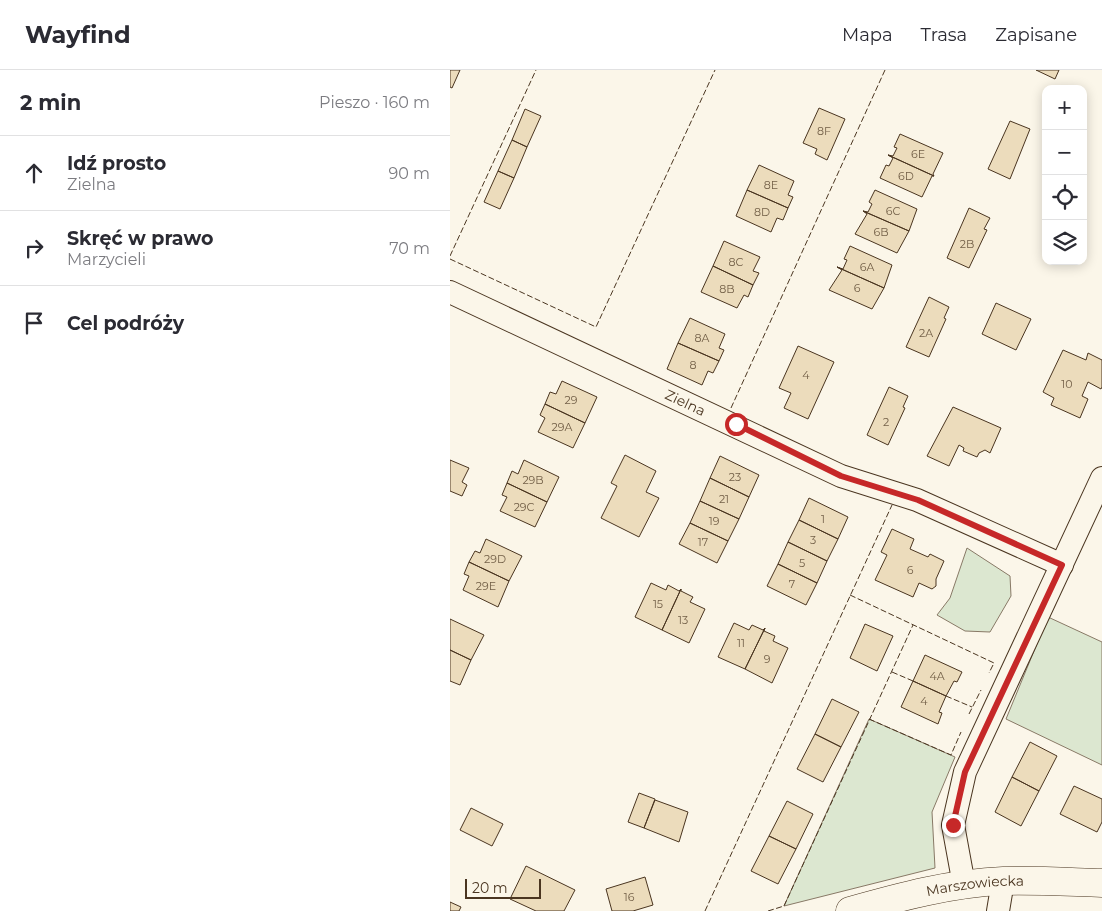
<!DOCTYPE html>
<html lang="pl">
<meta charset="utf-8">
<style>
:root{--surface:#fff;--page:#f2f2f3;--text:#2b2b33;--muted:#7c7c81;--line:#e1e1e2}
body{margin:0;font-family:Montserrat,sans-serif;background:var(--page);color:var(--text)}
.controls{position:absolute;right:15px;top:15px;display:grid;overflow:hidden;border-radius:10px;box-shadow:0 2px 12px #0003}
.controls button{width:45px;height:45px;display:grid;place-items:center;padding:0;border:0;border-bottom:1px solid var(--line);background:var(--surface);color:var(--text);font:25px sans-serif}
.scale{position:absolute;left:15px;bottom:12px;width:76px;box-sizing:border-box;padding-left:5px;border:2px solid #4a3520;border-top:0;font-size:14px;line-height:18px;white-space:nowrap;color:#4a3520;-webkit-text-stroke:4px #fbf6e9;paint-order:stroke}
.stop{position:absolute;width:15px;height:15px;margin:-11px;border:4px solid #c62828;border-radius:50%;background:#fff}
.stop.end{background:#c62828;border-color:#fff;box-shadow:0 1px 5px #0008}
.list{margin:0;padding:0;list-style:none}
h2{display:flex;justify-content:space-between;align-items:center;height:65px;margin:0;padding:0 20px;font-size:21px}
h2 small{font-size:16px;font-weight:400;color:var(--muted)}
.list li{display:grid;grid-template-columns:32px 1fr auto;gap:15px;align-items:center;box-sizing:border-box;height:75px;padding:0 20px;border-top:1px solid var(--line)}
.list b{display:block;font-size:19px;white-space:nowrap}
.list p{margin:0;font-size:16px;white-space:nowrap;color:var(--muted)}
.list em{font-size:16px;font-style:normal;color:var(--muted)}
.icon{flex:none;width:28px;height:28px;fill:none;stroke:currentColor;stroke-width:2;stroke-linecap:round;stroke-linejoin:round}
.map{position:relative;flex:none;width:652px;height:841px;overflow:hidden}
header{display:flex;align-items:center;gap:30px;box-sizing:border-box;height:70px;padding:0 25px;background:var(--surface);border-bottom:1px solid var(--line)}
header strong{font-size:24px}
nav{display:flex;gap:28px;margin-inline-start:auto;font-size:18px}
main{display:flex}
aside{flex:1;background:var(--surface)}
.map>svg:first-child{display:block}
</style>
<header>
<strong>Wayfind</strong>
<nav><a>Mapa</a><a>Trasa</a><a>Zapisane</a></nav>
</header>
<main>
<aside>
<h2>2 min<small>Pieszo · 160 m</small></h2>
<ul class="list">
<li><svg class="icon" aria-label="ahead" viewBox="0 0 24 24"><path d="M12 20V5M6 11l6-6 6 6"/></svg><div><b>Idź prosto</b><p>Zielna</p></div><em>90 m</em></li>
<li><svg class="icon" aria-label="right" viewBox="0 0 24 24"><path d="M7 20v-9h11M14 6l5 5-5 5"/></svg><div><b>Skręć w prawo</b><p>Marzycieli</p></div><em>70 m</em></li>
<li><svg class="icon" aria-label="arrive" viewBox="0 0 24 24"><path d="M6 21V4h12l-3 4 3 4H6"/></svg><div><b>Cel podróży</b></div></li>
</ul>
</aside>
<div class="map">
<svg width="652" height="841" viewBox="0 0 652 841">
<rect width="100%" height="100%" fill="#fbf6e9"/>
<path fill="#dce7d0" stroke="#887966" d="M 517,478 L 560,506 L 561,526 L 540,562 L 515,561 L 487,545 L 500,528 Z
M 598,547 L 652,572 L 652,695 L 556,649 Z
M 419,649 L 505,687 L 482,742 L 485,798 L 334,836 Z"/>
<path fill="#ecdcbc" stroke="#4a3520" d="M 0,0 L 10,0 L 2,18 L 0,17 Z
M 586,0 L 609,0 L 605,9 Z
M 369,38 L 395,49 L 377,90 L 365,84 L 367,79 L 353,73 Z
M 75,39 L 91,46 L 77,77 L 62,70 Z
M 560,51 L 580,59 L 560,109 L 538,99 Z
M 450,64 L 493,83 L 483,104 L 484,106 L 438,85 L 443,86 L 447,78 L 444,77 Z
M 62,70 L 77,77 L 64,108 L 48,101 Z
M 438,85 L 484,106 L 482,106 L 472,127 L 430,108 L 436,95 L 439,96 L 443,88 Z
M 309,95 L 344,111 L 338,125 L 343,127 L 338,138 L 297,120 Z
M 48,101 L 64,108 L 50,139 L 34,132 Z
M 297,120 L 338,138 L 333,150 L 327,148 L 321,162 L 286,146 Z
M 425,120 L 467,139 L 459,161 L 413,141 L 418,142 L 422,134 L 419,132 Z
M 519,138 L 540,148 L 534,159 L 537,160 L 519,198 L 497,188 Z
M 413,141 L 459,161 L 447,183 L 405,164 L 417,144 Z
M 274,171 L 310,187 L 303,201 L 309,203 L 303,215 L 263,196 Z
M 400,176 L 442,195 L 434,218 L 387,197 L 393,199 L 397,190 L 394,189 Z
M 263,196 L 303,215 L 298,227 L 294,225 L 287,238 L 251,222 Z
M 387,197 L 434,218 L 422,239 L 379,220 L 392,200 Z
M 479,227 L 499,237 L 494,248 L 496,249 L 479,287 L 456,277 Z
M 546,233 L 581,249 L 566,280 L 532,264 Z
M 240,248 L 275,264 L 269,278 L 274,280 L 269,291 L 228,273 Z
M 228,273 L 269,291 L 263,303 L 258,301 L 252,315 L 217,299 Z
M 348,276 L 384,292 L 358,349 L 334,338 L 341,323 L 329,318 Z
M 613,280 L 636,290 L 638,283 L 652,290 L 652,317 L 651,319 L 638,312 L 632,326 L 638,329 L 630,348 L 601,335 L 604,328 L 593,322 Z
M 112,311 L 147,327 L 135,353 L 95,334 L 100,322 L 106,324 Z
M 439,317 L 458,326 L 453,337 L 455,338 L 438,375 L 417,365 Z
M 95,334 L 135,353 L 123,378 L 88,362 L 95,348 L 90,345 Z
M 503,337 L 551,358 L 540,383 L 535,380 L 529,383 L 527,387 L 513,381 L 514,378 L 509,375 L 499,396 L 477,386 Z
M 175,385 L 206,401 L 196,422 L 209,428 L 189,467 L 151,448 L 167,416 L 161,413 Z
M 270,386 L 309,405 L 299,427 L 260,408 Z
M 0,390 L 19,398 L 12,412 L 17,415 L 12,426 L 0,421 Z
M 74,390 L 109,407 L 97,432 L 57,413 L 62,401 L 68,404 Z
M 260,408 L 299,427 L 289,449 L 250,431 Z
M 57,413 L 97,432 L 85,457 L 50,441 L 57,427 L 52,425 Z
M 359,428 L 398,447 L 388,469 L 349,450 Z
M 250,431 L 289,449 L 278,471 L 240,453 Z
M 349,450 L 388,469 L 377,491 L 338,472 Z
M 240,453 L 278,471 L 267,493 L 229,474 Z
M 442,459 L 464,469 L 460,479 L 478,487 L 480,484 L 494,491 L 486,509 L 486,516 L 482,519 L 469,513 L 463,527 L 425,510 L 437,485 L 431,482 Z
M 36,469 L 72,486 L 59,511 L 19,492 L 25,481 L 30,483 Z
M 338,472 L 377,491 L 367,513 L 328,494 Z
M 19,492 L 59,511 L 48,537 L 13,520 L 19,506 L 14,504 Z
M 328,494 L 367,513 L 356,535 L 317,516 Z
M 201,513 L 216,520 L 218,515 L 229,521 L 231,519 L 212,560 L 185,547 Z
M 231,519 L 231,521 L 243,527 L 240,532 L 255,539 L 239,573 L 212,560 Z
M 0,549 L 34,565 L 21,590 L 0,580 Z
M 284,553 L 299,560 L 302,555 L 313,560 L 315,558 L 295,599 L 268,587 Z
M 415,554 L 443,566 L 427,601 L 400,588 Z
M 315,558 L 314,561 L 325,566 L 323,571 L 338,578 L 322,613 L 295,599 Z
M 0,580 L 21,590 L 10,615 L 0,611 Z
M 475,585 L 512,602 L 507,612 L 504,611 L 496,626 L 463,611 Z
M 463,611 L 496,626 L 489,642 L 492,643 L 488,654 L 451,637 Z
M 382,629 L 409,642 L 391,677 L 365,664 Z
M 365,664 L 391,677 L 373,712 L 347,699 Z
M 580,672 L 607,686 L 589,721 L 562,707 Z
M 562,707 L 589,721 L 571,756 L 545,742 Z
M 624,716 L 652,729 L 652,752 L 647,762 L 610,744 Z
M 189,723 L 205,729 L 194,758 L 178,752 Z
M 205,730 L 238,742 L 229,772 L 194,758 Z
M 337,731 L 363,744 L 346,779 L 319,766 Z
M 21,738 L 53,754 L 42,776 L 10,760 Z
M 319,766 L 346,779 L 328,814 L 301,801 Z
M 76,796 L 125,820 L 114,841 L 86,841 L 60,829 Z
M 195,807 L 203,835 L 183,841 L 162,841 L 156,819 Z
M 0,832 L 11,837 L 9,841 L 0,841 Z"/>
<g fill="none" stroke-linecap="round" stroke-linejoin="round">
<g stroke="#4a3520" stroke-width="24">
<g id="minor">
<path id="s1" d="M 0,222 L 391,406 L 467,430 L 612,495"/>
<path d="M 514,815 L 503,755 L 515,702 L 652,408"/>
<path d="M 548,841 L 553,811"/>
</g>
</g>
<g stroke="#4a3520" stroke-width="29">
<g id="tertiary">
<path id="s2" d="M 400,841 C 450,827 501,813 553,811 C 586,810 619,812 652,813"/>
</g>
</g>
<use href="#minor" stroke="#fbf6e9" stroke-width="22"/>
<use href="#tertiary" stroke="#fbf6e9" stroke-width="28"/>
<path stroke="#4a3520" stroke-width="1" stroke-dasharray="6 2.5" stroke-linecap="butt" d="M 0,186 L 86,0
M 0,189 L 146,257 L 265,0
M 281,338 L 435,0
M 400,525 L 544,593 L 539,603
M 442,602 L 463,611
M 496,626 L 522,637
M 519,644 L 531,620
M 419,649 L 501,685 L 511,662
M 255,841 L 442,435
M 318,841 L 334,836 L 463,555"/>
</g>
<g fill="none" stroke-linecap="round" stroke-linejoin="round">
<path stroke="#c62828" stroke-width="6" d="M 286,354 L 391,406 L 468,430 L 612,495 L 515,702 L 503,755"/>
</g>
<g text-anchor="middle" stroke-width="4" stroke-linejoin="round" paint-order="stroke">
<g font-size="11" fill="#725f47">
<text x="374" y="65">8F</text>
<text x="468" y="88">6E</text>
<text x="456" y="110">6D</text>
<text x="321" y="119">8E</text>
<text x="443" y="145">6C</text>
<text x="312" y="146">8D</text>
<text x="431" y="166">6B</text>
<text x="517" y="178">2B</text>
<text x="286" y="196">8C</text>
<text x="417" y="201">6A</text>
<text x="407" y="222">6</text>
<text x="277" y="223">8B</text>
<text x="476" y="267">2A</text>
<text x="252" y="272">8A</text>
<text x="243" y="299">8</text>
<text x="356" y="309">4</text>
<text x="617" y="318">10</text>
<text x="121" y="334">29</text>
<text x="436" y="356">2</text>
<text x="112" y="361">29A</text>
<text x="285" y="411">23</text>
<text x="83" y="414">29B</text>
<text x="274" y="433">21</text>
<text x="74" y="441">29C</text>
<text x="373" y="453">1</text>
<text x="264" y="455">19</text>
<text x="363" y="474">3</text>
<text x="253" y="476">17</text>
<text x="45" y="493">29D</text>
<text x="352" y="497">5</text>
<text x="460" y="504">6</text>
<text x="342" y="518">7</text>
<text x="36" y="520">29E</text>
<text x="208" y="538">15</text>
<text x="233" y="554">13</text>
<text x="291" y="577">11</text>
<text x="317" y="593">9</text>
<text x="487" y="610">4A</text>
<text x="474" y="635">4</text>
<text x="179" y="831">16</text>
</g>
<g font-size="14" fill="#4a3520" stroke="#fbf6e9">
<text dy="5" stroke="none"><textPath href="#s1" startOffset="260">Zielna</textPath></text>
<text dy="5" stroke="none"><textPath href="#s2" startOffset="128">Marszowiecka</textPath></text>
</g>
</g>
</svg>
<div class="controls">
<button>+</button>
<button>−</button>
<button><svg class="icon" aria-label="locate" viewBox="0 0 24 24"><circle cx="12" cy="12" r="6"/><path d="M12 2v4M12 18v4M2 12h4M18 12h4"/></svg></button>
<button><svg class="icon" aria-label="layers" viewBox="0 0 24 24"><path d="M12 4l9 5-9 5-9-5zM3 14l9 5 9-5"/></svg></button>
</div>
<div class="scale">20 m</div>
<div class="stop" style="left:286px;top:354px"></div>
<div class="stop end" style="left:503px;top:755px"></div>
</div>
</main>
